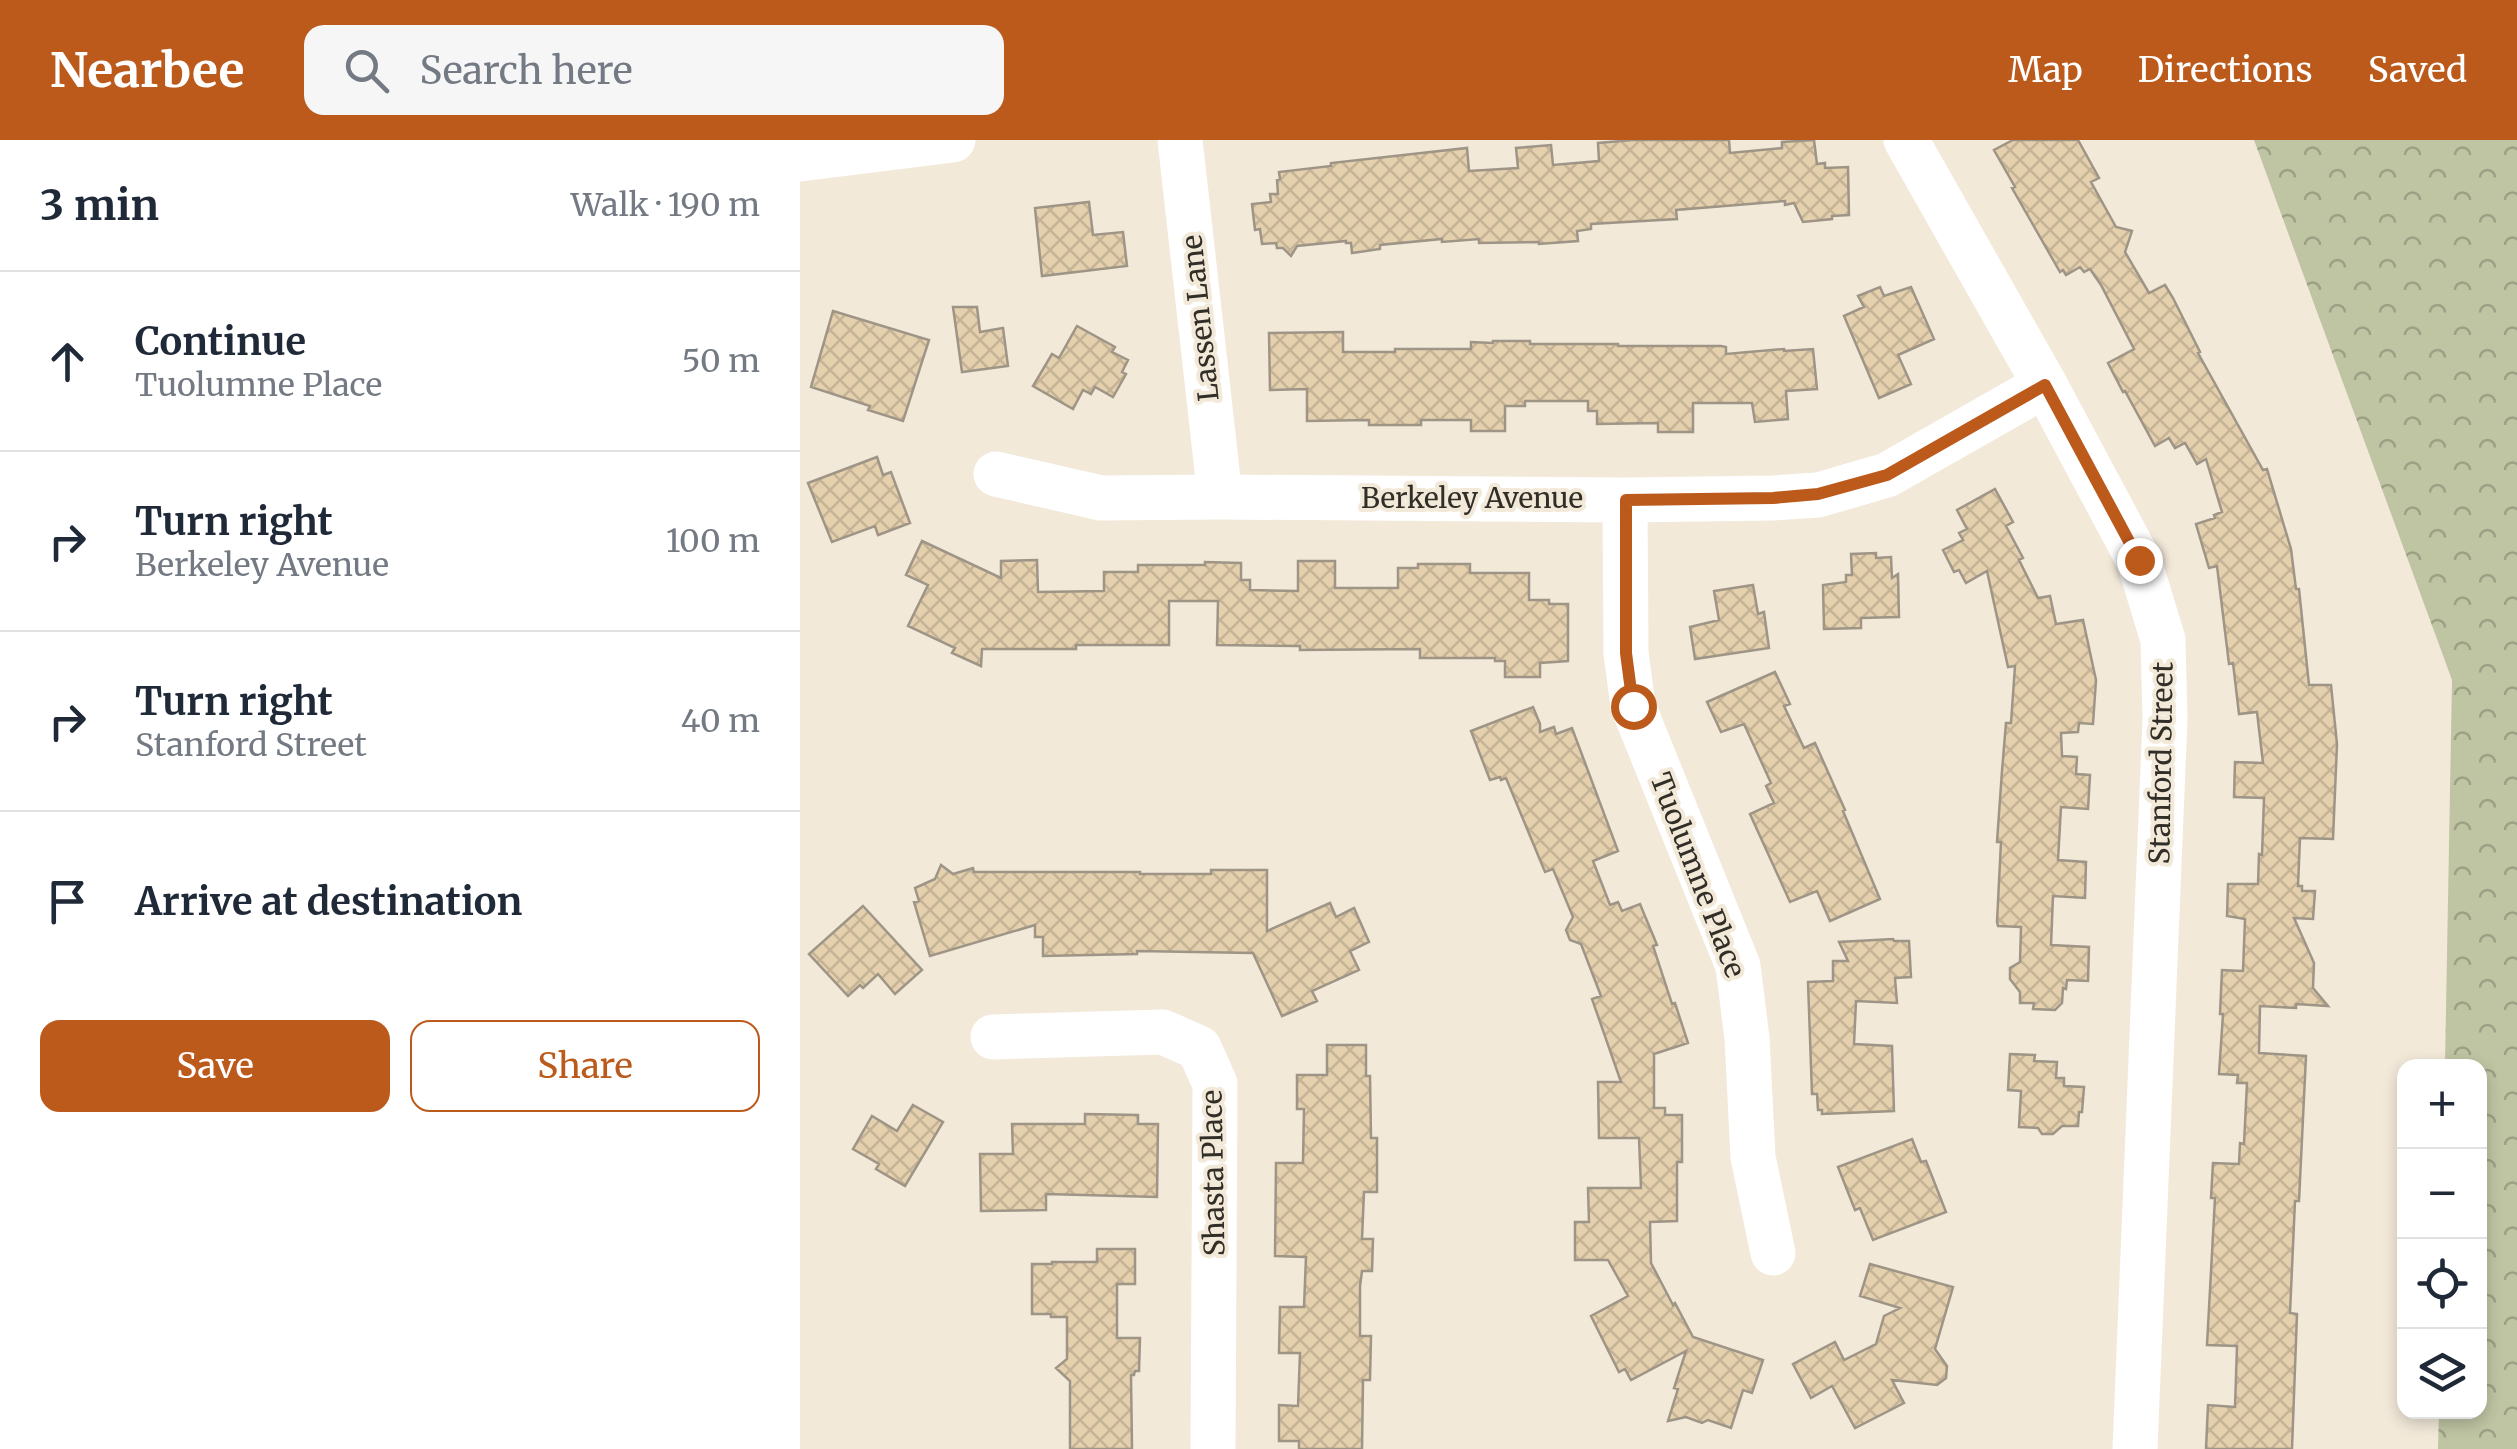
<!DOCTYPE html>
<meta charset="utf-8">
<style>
:root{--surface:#fff;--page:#f6f6f7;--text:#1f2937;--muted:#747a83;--line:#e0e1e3;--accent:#bc5a1c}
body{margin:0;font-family:Merriweather,serif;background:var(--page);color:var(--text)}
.controls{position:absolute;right:30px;bottom:30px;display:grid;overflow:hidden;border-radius:20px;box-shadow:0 5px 15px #0003}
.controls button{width:90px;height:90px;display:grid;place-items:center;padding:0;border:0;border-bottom:2px solid var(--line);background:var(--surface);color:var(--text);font:50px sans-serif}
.stop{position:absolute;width:30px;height:30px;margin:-22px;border:8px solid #bc5a1c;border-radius:50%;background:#fff}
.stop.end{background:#bc5a1c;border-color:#fff;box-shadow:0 2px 10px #0008}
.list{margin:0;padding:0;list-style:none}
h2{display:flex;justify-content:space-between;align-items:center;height:130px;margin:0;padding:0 40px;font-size:42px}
h2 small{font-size:32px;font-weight:400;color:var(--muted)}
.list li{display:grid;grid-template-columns:65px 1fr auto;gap:30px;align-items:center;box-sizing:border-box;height:180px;padding:0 40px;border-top:2px solid var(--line)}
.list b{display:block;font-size:38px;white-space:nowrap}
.list p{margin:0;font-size:32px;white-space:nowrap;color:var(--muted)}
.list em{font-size:32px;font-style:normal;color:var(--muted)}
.actions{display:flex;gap:20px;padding:30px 40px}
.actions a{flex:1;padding:22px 0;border:2px solid var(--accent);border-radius:20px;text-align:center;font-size:35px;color:var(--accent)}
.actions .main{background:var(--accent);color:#fff}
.icon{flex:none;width:55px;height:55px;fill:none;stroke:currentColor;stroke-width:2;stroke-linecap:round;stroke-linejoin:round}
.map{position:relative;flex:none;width:1717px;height:1309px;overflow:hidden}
header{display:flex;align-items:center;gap:60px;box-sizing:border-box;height:140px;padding:0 50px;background:var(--accent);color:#fff}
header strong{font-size:48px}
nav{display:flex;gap:55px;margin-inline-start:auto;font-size:35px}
.search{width:700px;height:90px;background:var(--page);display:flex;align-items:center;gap:25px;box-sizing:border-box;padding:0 35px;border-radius:20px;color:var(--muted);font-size:38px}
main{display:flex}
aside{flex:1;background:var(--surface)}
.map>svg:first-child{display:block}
</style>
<header>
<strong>Nearbee</strong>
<div class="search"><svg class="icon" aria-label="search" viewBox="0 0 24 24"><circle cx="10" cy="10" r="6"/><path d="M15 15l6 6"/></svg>Search here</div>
<nav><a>Map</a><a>Directions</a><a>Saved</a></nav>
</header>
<main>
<aside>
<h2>3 min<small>Walk · 190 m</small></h2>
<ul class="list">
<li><svg class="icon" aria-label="ahead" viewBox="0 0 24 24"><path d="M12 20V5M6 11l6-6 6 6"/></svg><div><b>Continue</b><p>Tuolumne Place</p></div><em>50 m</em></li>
<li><svg class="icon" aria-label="right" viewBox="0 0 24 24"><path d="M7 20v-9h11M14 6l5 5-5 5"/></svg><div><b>Turn right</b><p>Berkeley Avenue</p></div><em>100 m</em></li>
<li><svg class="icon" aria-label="right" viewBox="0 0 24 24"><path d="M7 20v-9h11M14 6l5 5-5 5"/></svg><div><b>Turn right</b><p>Stanford Street</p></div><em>40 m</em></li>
<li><svg class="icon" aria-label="arrive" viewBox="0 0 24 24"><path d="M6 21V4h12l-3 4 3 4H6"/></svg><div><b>Arrive at destination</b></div></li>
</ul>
<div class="actions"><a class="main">Save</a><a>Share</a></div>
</aside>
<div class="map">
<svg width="1717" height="1309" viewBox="0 0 1717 1309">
<defs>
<pattern id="forest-crowns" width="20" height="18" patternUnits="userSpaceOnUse" patternTransform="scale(2.5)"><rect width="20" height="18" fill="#bfc4a3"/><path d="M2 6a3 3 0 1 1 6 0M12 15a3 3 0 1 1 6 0" fill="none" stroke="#9ca085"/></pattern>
<pattern id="building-cross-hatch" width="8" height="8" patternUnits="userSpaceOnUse" patternTransform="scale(2.5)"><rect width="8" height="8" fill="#e5d0ae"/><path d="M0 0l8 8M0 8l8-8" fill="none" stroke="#c5b396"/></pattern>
</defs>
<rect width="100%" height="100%" fill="#f2e9d9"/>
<path fill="url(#forest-crowns)" d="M 1454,0 L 1717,0 L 1717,1309 L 1638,1309 L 1639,1272 L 1680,1272 L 1680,926 L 1645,926 L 1652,540 Z"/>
<path fill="url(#building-cross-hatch)" stroke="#9e9587" stroke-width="2.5" d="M 833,0 L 929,0 L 930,13 L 982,8 L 982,2 L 1014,0 L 1017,24 L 1025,23 L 1025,28 L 1048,27 L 1049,75 L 1032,76 L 1032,79 L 1003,82 L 994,63 L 985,65 L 985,61 L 876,70 L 877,79 L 791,84 L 791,89 L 777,91 L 778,101 L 739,104 L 739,102 L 679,103 L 679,99 L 642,102 L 642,99 L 580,105 L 580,109 L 552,113 L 551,103 L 546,103 L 546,101 L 497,106 L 491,116 L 483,108 L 477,108 L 476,103 L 462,104 L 460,89 L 455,90 L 452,64 L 471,62 L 470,54 L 478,54 L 477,40 L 480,39 L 479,32 L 531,26 L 531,23 L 667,8 L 669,31 L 718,28 L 716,8 L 751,5 L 753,25 L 799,21 L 798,3 Z
M 1213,0 L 1278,0 L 1299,38 L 1291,42 L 1316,87 L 1332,91 L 1325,112 L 1349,153 L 1365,145 L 1373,158 L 1400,212 L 1398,213 L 1463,330 L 1467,329 L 1491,409 L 1496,449 L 1499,449 L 1509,545 L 1531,545 L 1537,604 L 1533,699 L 1500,698 L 1498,746 L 1502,746 L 1502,751 L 1515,751 L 1513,779 L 1494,778 L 1514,823 L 1513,848 L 1528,866 L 1496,864 L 1496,868 L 1460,866 L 1459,913 L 1506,916 L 1499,1061 L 1495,1061 L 1490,1173 L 1497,1174 L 1492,1309 L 1406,1309 L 1408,1265 L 1435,1267 L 1437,1206 L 1407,1205 L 1415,1058 L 1411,1058 L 1413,1023 L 1439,1024 L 1440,1003 L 1444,1004 L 1447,943 L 1437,943 L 1438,935 L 1419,934 L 1423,874 L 1420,874 L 1422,830 L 1443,831 L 1445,779 L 1427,776 L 1428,744 L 1458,744 L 1459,714 L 1462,715 L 1464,658 L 1434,657 L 1435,622 L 1463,623 L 1457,572 L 1439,574 L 1433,523 L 1429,524 L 1417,426 L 1409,428 L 1396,384 L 1415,378 L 1414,375 L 1422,372 L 1406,319 L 1397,324 L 1385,303 L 1375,308 L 1369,298 L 1355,306 L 1325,251 L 1323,252 L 1308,223 L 1334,209 L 1301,145 L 1290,129 L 1284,132 L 1280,127 L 1266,135 L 1263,130 L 1260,132 L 1212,48 L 1215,47 L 1194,10 Z
M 289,62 L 293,95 L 323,92 L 327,126 L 242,136 L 235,68 Z
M 1080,147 L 1084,156 L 1111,147 L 1134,199 L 1098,215 L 1111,244 L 1079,258 L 1044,176 L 1064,167 L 1058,156 Z
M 153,167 L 177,167 L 180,192 L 203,188 L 208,226 L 162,232 Z
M 33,171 L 129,200 L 103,281 L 68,270 L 70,266 L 11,247 Z
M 277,186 L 315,207 L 312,212 L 328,220 L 322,232 L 326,234 L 313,257 L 295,247 L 291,254 L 283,250 L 273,269 L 233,246 L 252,214 L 259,218 Z
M 543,192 L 543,212 L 595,212 L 595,209 L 671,209 L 671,202 L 693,203 L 693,201 L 730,201 L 730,204 L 818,204 L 818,206 L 921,206 L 926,207 L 926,214 L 984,209 L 984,211 L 1013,209 L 1017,249 L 986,251 L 988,279 L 955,282 L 952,263 L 893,263 L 893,292 L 858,292 L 858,283 L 797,284 L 797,271 L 788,271 L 788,261 L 725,261 L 725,266 L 705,266 L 705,291 L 671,291 L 671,280 L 621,280 L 621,285 L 569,285 L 569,280 L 507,281 L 507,249 L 470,250 L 469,193 Z
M 77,317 L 83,335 L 91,332 L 110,383 L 78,395 L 75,386 L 32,402 L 8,343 Z
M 1195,349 L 1213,382 L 1206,386 L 1223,418 L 1219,420 L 1238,458 L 1250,456 L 1256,484 L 1283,480 L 1296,540 L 1293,584 L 1279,583 L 1278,592 L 1261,593 L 1262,616 L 1277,617 L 1276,634 L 1290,635 L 1288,669 L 1261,667 L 1258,720 L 1286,722 L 1285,758 L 1253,756 L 1251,805 L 1289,807 L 1288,841 L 1267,840 L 1266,849 L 1263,848 L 1262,863 L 1255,870 L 1233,869 L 1234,863 L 1220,863 L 1220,852 L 1210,839 L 1210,828 L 1220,822 L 1221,787 L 1198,786 L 1197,782 L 1201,702 L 1197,702 L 1202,631 L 1206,583 L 1211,583 L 1215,526 L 1208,527 L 1187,431 L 1166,443 L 1159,430 L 1154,432 L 1143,410 L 1163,400 L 1159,393 L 1167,389 L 1157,370 Z
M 122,401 L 201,438 L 201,421 L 237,420 L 238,452 L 304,451 L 304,432 L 338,432 L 338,425 L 405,425 L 405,422 L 441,423 L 441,440 L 450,440 L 450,450 L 498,451 L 498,421 L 535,421 L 535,448 L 598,448 L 598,428 L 618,428 L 618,424 L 670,424 L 670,433 L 729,433 L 729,460 L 749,460 L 749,464 L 768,464 L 768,521 L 740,523 L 740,537 L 705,537 L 705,521 L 695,521 L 695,518 L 620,518 L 620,509 L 500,510 L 500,506 L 417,505 L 418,461 L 369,461 L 369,505 L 276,505 L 276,509 L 182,509 L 181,526 L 152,513 L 155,508 L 108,486 L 128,445 L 106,435 Z
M 1076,413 L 1076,418 L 1091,417 L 1092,438 L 1098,434 L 1099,477 L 1061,478 L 1061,488 L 1024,489 L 1023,445 L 1046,442 L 1046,435 L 1052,435 L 1051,414 Z
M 953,445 L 958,474 L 964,472 L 969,508 L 895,519 L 890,487 L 919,480 L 914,451 Z
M 975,532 L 990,564 L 984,566 L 1004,608 L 1015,603 L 1045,670 L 1043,671 L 1080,759 L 1030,781 L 1017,751 L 990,762 L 950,674 L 974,663 L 966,646 L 971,643 L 944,584 L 921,592 L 907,562 Z
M 733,567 L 740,584 L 740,592 L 754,587 L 756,594 L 772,588 L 818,711 L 793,721 L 810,765 L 818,762 L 822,771 L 840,764 L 857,805 L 853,806 L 872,864 L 875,863 L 888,903 L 854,914 L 854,968 L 865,968 L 865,975 L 882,975 L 882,1022 L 877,1022 L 877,1081 L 850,1082 L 851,1123 L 873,1165 L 875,1163 L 893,1197 L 963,1220 L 952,1253 L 943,1250 L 931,1288 L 908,1280 L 902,1283 L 886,1277 L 868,1281 L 878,1249 L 874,1248 L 886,1211 L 831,1240 L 825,1229 L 819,1232 L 791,1176 L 828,1156 L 808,1120 L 775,1120 L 775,1082 L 789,1082 L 788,1048 L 841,1048 L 839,998 L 799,998 L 798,942 L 821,942 L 792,859 L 801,856 L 781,804 L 770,800 L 766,790 L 773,777 L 753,729 L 745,732 L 706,638 L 701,640 L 700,637 L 690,640 L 671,591 Z
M 141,725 L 153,734 L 173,728 L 174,732 L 340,732 L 340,734 L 411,734 L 411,730 L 467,730 L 467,791 L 530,763 L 536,777 L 554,768 L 569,802 L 550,811 L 559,830 L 512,851 L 517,861 L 482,876 L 453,813 L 337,811 L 337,814 L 243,816 L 243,797 L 235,797 L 235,785 L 130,816 L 114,762 L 119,761 L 115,748 L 135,739 Z
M 63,766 L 122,830 L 95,854 L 78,834 L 63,848 L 60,845 L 48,856 L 9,814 Z
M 1093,799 L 1094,801 L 1109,801 L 1111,837 L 1095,838 L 1097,863 L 1056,861 L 1054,904 L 1092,906 L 1094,971 L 1022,974 L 1022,970 L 1018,970 L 1017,954 L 1012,954 L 1008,842 L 1033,841 L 1033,821 L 1048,821 L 1039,802 Z
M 527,905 L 566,905 L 566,936 L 570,936 L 571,998 L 577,998 L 577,1052 L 564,1052 L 562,1099 L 573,1099 L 572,1131 L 562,1131 L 560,1146 L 560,1196 L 571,1196 L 570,1240 L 563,1240 L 562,1309 L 499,1309 L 499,1301 L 479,1301 L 479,1265 L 498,1266 L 500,1213 L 479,1213 L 480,1167 L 504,1167 L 506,1117 L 475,1116 L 476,1023 L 503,1023 L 504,969 L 497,969 L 497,935 L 527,935 Z
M 1210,914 L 1235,915 L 1234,921 L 1257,922 L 1256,938 L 1264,938 L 1264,946 L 1284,947 L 1282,972 L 1279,972 L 1278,986 L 1262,986 L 1253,994 L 1242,994 L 1238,988 L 1219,987 L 1221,951 L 1208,950 Z
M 113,965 L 143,982 L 105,1046 L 76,1029 L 79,1024 L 53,1009 L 72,976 L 97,991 Z
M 285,974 L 338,975 L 338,984 L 358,984 L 357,1057 L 246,1054 L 246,1070 L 181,1071 L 180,1014 L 213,1014 L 212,984 L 285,984 Z
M 1112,999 L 1121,1022 L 1126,1021 L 1146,1072 L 1073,1100 L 1060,1068 L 1055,1070 L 1038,1027 Z
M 297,1109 L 335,1109 L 335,1144 L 317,1144 L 317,1198 L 340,1198 L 339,1231 L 335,1231 L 334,1235 L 331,1235 L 332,1309 L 270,1309 L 270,1241 L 256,1228 L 267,1219 L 267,1177 L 251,1177 L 251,1174 L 232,1174 L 232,1124 L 252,1124 L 252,1122 L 297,1122 Z
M 1070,1124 L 1153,1147 L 1135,1209 L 1147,1226 L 1146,1238 L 1137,1245 L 1092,1240 L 1104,1263 L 1055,1288 L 1032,1246 L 1011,1258 L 993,1224 L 1035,1202 L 1044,1220 L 1076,1204 L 1084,1176 L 1100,1168 L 1060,1156 Z"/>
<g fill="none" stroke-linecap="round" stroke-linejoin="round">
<path stroke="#fff" stroke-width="45" d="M 380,0 L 420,357
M 1106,0 L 1245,245 L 1339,421 L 1363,500 L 1365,579 L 1335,1309
M 0,19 L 153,0
M 196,334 L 301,358 L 420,357 L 825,360 L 973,358 L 1018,355 L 1087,335 L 1245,245
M 825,360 L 826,513 L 833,566 L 938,826 L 947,898 L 953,1017 L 973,1113
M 193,897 L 363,892 L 399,908 L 415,944 L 413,1309"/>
</g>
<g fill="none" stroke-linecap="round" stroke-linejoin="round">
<path stroke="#bc5a1c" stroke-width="12" d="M 833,566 L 826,513 L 826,360 L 973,358 L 1018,354 L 1087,335 L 1245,245 L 1339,420"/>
</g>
<g text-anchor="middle" stroke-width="8" stroke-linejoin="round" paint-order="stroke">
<g font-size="28" fill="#312e28" stroke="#f2e9d9">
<text transform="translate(400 178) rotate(-96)" y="10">Lassen Lane</text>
<text x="672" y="368">Berkeley Avenue</text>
<text transform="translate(1361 623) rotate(-89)" y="10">Stanford Street</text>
<text transform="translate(898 735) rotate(69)" y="10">Tuolumne Place</text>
<text transform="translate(413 1033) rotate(-91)" y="10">Shasta Place</text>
</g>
</g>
</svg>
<div class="controls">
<button>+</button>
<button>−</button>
<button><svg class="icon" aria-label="locate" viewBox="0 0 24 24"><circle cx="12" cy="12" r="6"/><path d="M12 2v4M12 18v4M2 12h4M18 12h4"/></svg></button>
<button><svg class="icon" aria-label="layers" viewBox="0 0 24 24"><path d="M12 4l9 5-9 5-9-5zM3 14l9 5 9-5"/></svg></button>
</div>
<div class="stop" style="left:833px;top:566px"></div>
<div class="stop end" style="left:1339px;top:420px"></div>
</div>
</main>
